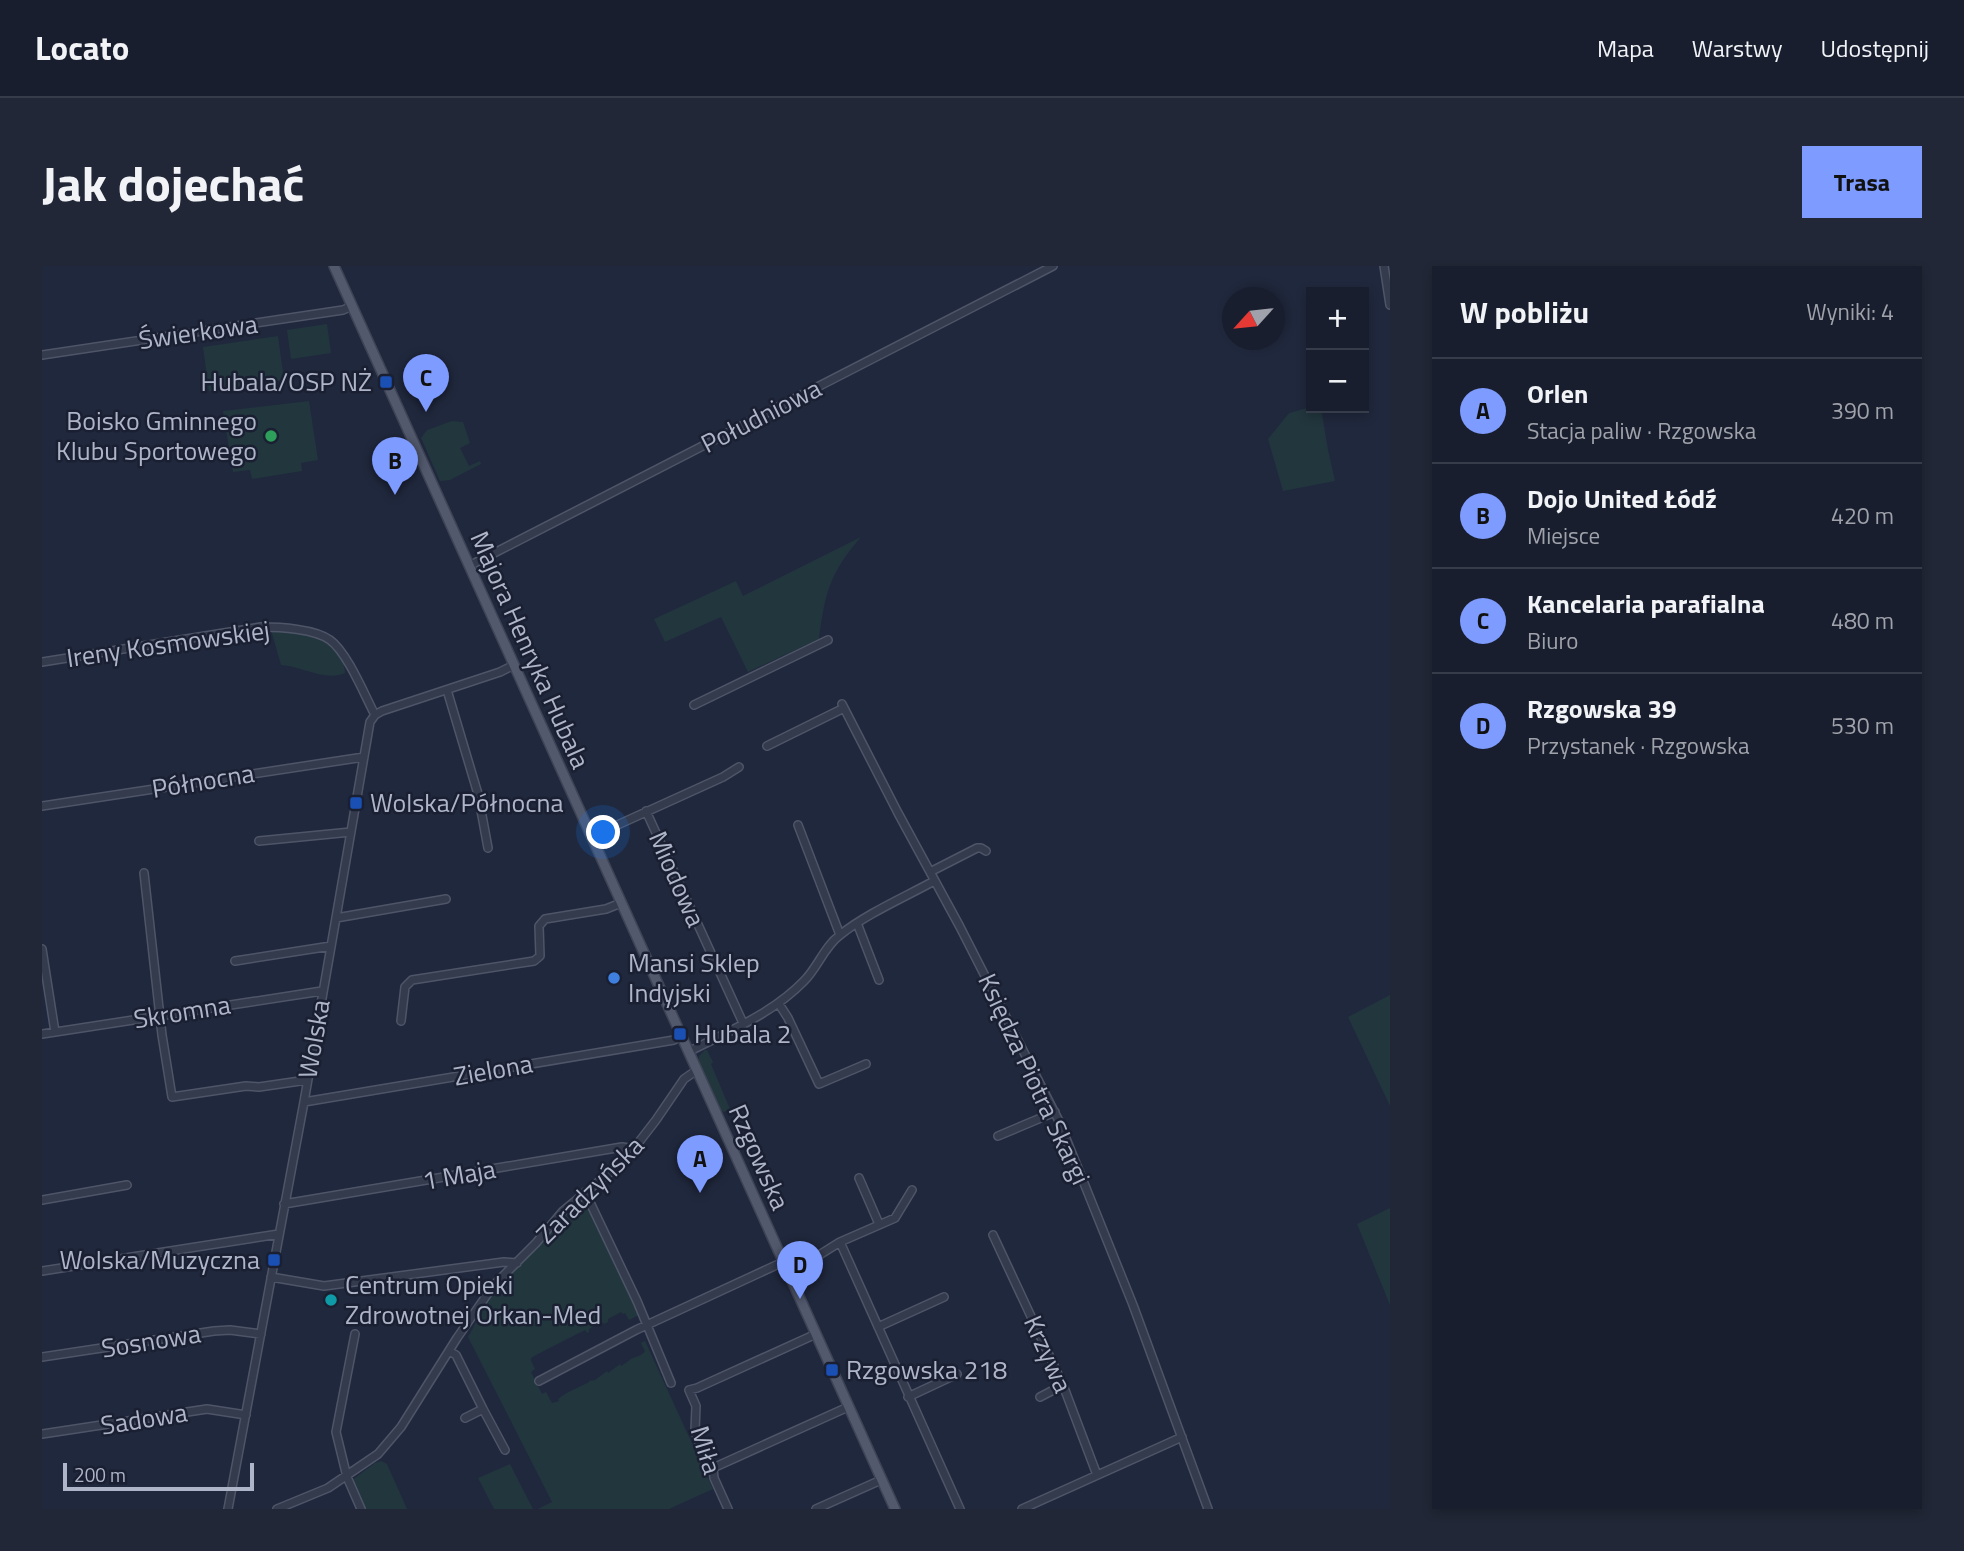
<!DOCTYPE html>
<html lang="pl">
<meta charset="utf-8">
<style>
:root{--surface:#181e2e;--page:#212736;--text:#f1f3f6;--muted:#9fa2aa;--line:#363c4a;--accent:#7e9bff}
body{margin:0;font-family:"Titillium Web",sans-serif;background:var(--page);color:var(--text)}
.controls{position:absolute;right:21px;top:21px;display:grid;overflow:hidden;border-radius:0px;box-shadow:0 4px 10px #0003}
.controls button{width:63px;height:63px;display:grid;place-items:center;padding:0;border:0;border-bottom:2px solid var(--line);background:var(--surface);color:var(--text);font:35px sans-serif}
.compass{position:absolute;left:1180px;top:21px;width:63px;height:63px;border-radius:50%;background:var(--surface);box-shadow:0 4px 10px #0003;rotate:243deg}
.scale{position:absolute;left:21px;bottom:18px;width:191px;box-sizing:border-box;padding-left:7px;border:4px solid #afb5c9;border-top:0;font-size:19px;line-height:24px;white-space:nowrap;color:#afb5c9;-webkit-text-stroke:5px #1a2032;paint-order:stroke}
.you{position:absolute;left:562px;top:567px;width:24px;height:24px;margin:-18px;border:5px solid #fff;border-radius:50%;background:#1a73e8;box-shadow:0 0 0 10px #1a73e833}
.badge{display:grid;place-items:center;width:46px;height:46px;border-radius:50%;background:var(--accent);color:#111;font-size:23px;font-weight:700}
.pin{position:absolute;translate:-50% -58px;filter:drop-shadow(0 2px 4px #0008)}
.pin::after{content:'';position:absolute;top:37px;width:24px;height:21px;background:inherit;clip-path:polygon(0 0,100% 0,50% 100%)}
.list{margin:0;padding:0;list-style:none}
h2{display:flex;justify-content:space-between;align-items:center;height:91px;margin:0;padding:0 28px;font-size:30px}
h2 small{font-size:23px;font-weight:400;color:var(--muted)}
.list li{display:grid;grid-template-columns:46px 1fr auto;gap:21px;align-items:center;box-sizing:border-box;height:105px;padding:0 28px;border-top:2px solid var(--line)}
.list b{display:block;font-size:26px;white-space:nowrap}
.list p{margin:0;font-size:23px;white-space:nowrap;color:var(--muted)}
.list em{font-size:23px;font-style:normal;color:var(--muted)}
.map{position:relative;flex:none;width:1348px;height:1243px;overflow:hidden;border-radius:0px}
header{display:flex;align-items:center;gap:42px;box-sizing:border-box;height:98px;padding:0 35px;background:var(--surface);border-bottom:2px solid var(--line)}
header strong{font-size:33px}
nav{display:flex;gap:38px;margin-inline-start:auto;font-size:24px}
.intro{display:flex;align-items:center;justify-content:space-between;box-sizing:border-box;height:168px;padding:0 42px}
h1{margin:0;font-size:49px}
.button{padding:18px 32px;border-radius:0px;background:var(--accent);color:#111;font-size:24px;font-weight:700}
main{display:flex;gap:42px;padding:0 42px}
aside{flex:1;background:var(--surface);border-radius:0px;box-shadow:0 4px 10px #0003}
.map>svg:first-child{display:block}
</style>
<header>
<strong>Locato</strong>
<nav><a>Mapa</a><a>Warstwy</a><a>Udostępnij</a></nav>
</header>
<div class="intro"><h1>Jak dojechać</h1><a class="button">Trasa</a></div>
<main>
<div class="map">
<svg width="1348" height="1243" viewBox="0 0 1348 1243">
<rect width="100%" height="100%" fill="#20283d"/>
<path fill="#22363e" d="M 285,58 L 289,87 L 249,93 L 245,64 Z
M 236,70 L 242,114 L 167,125 L 161,81 Z
M 267,135 L 276,194 L 259,197 L 260,205 L 210,213 L 208,204 L 191,206 L 181,145 Z
M 1269,141 L 1279,142 L 1286,184 L 1293,215 L 1241,225 L 1226,173 L 1247,147 Z
M 410,155 L 421,156 L 428,177 L 418,182 L 427,200 L 438,195 L 439,198 L 408,214 L 398,215 L 379,172 L 385,164 Z
M 819,271 C 788,307 783,326 777,373 L 706,406 L 679,351 L 623,376 L 612,353 L 694,315 L 701,330 Z
M 229,364 C 252,367 280,366 295,387 C 299,393 303,399 303,407 C 284,416 259,400 239,399 Z
M 1348,729 L 1348,840 L 1306,751 Z
M 663,784 L 665,784 L 671,796 L 669,798 L 688,843 L 682,846 L 678,844 L 657,797 L 657,790 Z
M 542,932 L 597,1049 L 587,1054 L 583,1047 L 581,1048 L 579,1046 L 566,1053 L 566,1056 L 562,1058 L 560,1056 L 547,1063 L 547,1066 L 545,1067 L 543,1064 L 494,1089 L 489,1092 L 489,1095 L 493,1103 L 489,1106 L 500,1128 L 504,1126 L 510,1137 L 517,1135 L 516,1133 C 526,1125 536,1122 547,1116 L 547,1115 L 553,1114 L 565,1105 L 566,1107 L 578,1098 L 579,1100 C 583,1098 587,1094 589,1093 C 594,1090 599,1091 603,1085 L 599,1077 L 603,1075 L 671,1223 L 627,1243 L 496,1243 L 510,1236 L 426,1071 L 446,1034 L 461,1016 L 492,985 L 520,949 Z
M 1348,942 L 1348,1039 L 1315,958 Z
M 339,1195 L 345,1198 L 365,1243 L 322,1243 L 309,1215 L 333,1197 Z
M 468,1198 L 491,1243 L 452,1243 L 436,1212 Z"/>
<g fill="none" stroke-linecap="round" stroke-linejoin="round">
<g stroke="#4f5568" stroke-width="10">
<path id="minor" d="M 1342,0 L 1348,39
M 0,89 L 301,44 L 310,40
M 427,300 L 1011,0
M 0,396 L 219,361 C 238,361 273,363 288,374 C 305,386 323,430 333,449
M 405,424 L 436,528 L 446,582
M 800,438 L 856,547 L 918,661 L 1017,855 L 1091,1039 L 1166,1243
M 652,439 L 786,374
M 725,480 L 802,442
M 0,540 L 322,491
M 604,545 L 701,757
M 756,559 L 798,669
M 549,571 L 681,511 L 697,501
M 217,575 L 309,566
M 888,606 L 935,582 L 939,582 L 944,585
M 102,607 L 120,769 L 130,831 L 204,820 L 217,821 L 265,814
M 294,652 L 404,633
M 815,657 L 837,714
M 0,683 L 13,766
M 193,695 L 289,680
M 737,738 L 746,752 L 777,818 L 824,798
M 359,755 L 363,721 L 370,714 L 492,695 L 498,690 L 497,660 L 503,653 L 564,643 L 579,637
M 0,768 L 280,725
M 646,786 C 687,765 730,748 762,715 C 776,701 782,681 798,669 C 824,648 863,631 892,615
M 262,836 L 632,774 L 639,770
M 956,870 L 1013,846
M 817,912 L 837,958
M 543,926 L 595,1035 L 629,1117
M 0,934 L 85,919
M 242,938 L 580,881 L 587,882 L 590,885
M 951,969 L 1021,1119 L 1055,1209
M 798,976 L 918,1243
M 0,1005 L 237,968
M 747,1008 L 798,976 L 853,952 L 870,924
M 229,1011 L 282,1020 L 462,996 L 475,997
M 836,1061 L 902,1031
M 313,1068 L 294,1166 L 305,1211 L 319,1243
M 407,1085 L 414,1089 L 441,1143 L 423,1152
M 0,1091 L 172,1065 L 188,1064 L 219,1068
M 497,1115 L 594,1064 L 741,996
M 866,1131 L 915,1108
M 998,1131 L 1021,1119
M 441,1143 L 463,1184
M 0,1168 L 165,1143 L 204,1149
M 671,1202 L 806,1141
M 186,1243 L 262,836 L 328,456 L 333,449 L 340,445 L 458,406 L 472,399
M 235,1243 L 286,1222 L 336,1188 L 359,1161 L 415,1072 L 451,1020 L 494,977 L 521,945 L 567,907 L 590,885 L 614,854 L 642,813 L 655,804
M 686,1243 L 672,1212 L 671,1202 L 663,1193 L 653,1165 L 654,1140 L 647,1124 L 655,1122 L 774,1068
M 774,1243 L 839,1214
M 980,1243 L 1140,1171"/>
</g>
<g stroke="#3e4456" stroke-width="12">
<path id="major" d="M 292,0 L 853,1243"/>
</g>
<use href="#minor" stroke="#343b4d" stroke-width="7"/>
<use href="#major" stroke="#52596d" stroke-width="9"/>
</g>
<g fill="#1a4fb4" stroke="#1a2032" stroke-width="2.5">
<rect x="337" y="109" width="14" height="14" rx="3.5"/>
<rect x="307" y="530" width="14" height="14" rx="3.5"/>
<rect x="631" y="761" width="14" height="14" rx="3.5"/>
<rect x="225" y="987" width="14" height="14" rx="3.5"/>
<rect x="783" y="1097" width="14" height="14" rx="3.5"/>
</g>
<circle fill="#2e9e5b" stroke="#1a2032" stroke-width="2.5" cx="229" cy="170" r="7"/>
<circle fill="#3f7fe0" stroke="#1a2032" stroke-width="2.5" cx="572" cy="712" r="7"/>
<circle fill="#0f9aa8" stroke="#1a2032" stroke-width="2.5" cx="289" cy="1034" r="7"/>
<g text-anchor="middle" stroke-width="5" stroke-linejoin="round" paint-order="stroke">
<g font-size="26" fill="#afb5c9" stroke="#1a2032">
<text transform="translate(156 66) rotate(-8)" y="9">Świerkowa</text>
<text transform="translate(719 150) rotate(-27)" y="9">Południowa</text>
<text transform="translate(126 378) rotate(-8)" y="9">Ireny Kosmowskiej</text>
<text transform="translate(488 384) rotate(66)" y="9">Majora Henryka Hubala</text>
<text transform="translate(161 515) rotate(-9)" y="9">Północna</text>
<text transform="translate(635 613) rotate(66)" y="9">Miodowa</text>
<text transform="translate(140 746) rotate(-9)" y="9">Skromna</text>
<text transform="translate(272 773) rotate(-80)" y="9">Wolska</text>
<text transform="translate(451 804) rotate(-10)" y="9">Zielona</text>
<text transform="translate(992 813) rotate(65)" y="9">Księdza Piotra Skargi</text>
<text transform="translate(717 891) rotate(66)" y="9">Rzgowska</text>
<text transform="translate(417 909) rotate(-10)" y="9">1 Maja</text>
<text transform="translate(548 924) rotate(-45)" y="9">Zaradzyńska</text>
<text transform="translate(109 1075) rotate(-9)" y="9">Sosnowa</text>
<text transform="translate(1006 1088) rotate(66)" y="9">Krzywa</text>
<text transform="translate(102 1153) rotate(-9)" y="9">Sadowa</text>
<text transform="translate(664 1184) rotate(73)" y="9">Miła</text>
</g>
<g font-size="26" fill="#afb5c9" stroke="#1a2032" text-anchor="start">
<text x="330" y="125" text-anchor="end">Hubala/OSP NŻ</text>
<text x="215" y="164" text-anchor="end">Boisko Gminnego<tspan x="215" dy="30">Klubu Sportowego</tspan></text>
<text x="328" y="546">Wolska/Północna</text>
<text x="586" y="706">Mansi Sklep<tspan x="586" dy="30">Indyjski</tspan></text>
<text x="652" y="777">Hubala 2</text>
<text x="218" y="1003" text-anchor="end">Wolska/Muzyczna</text>
<text x="303" y="1028">Centrum Opieki<tspan x="303" dy="30">Zdrowotnej Orkan-Med</tspan></text>
<text x="804" y="1113">Rzgowska 218</text>
</g>
</g>
</svg>
<div class="controls">
<button>+</button>
<button>−</button>
</div>
<svg class="compass" viewBox="-18 -18 36 36"><path d="M0-13l5 13h-10z" fill="#e53935"/><path d="M0 13l5-13h-10z" fill="#9fa2aa"/></svg>
<div class="scale">200 m</div>
<div class="you"></div>
<div class="pin badge" style="left:658px;top:927px">A</div>
<div class="pin badge" style="left:353px;top:229px">B</div>
<div class="pin badge" style="left:384px;top:146px">C</div>
<div class="pin badge" style="left:758px;top:1033px">D</div>
</div>
<aside>
<h2>W pobliżu<small>Wyniki: 4</small></h2>
<ul class="list">
<li><span class="badge">A</span><div><b>Orlen</b><p>Stacja paliw · Rzgowska</p></div><em>390 m</em></li>
<li><span class="badge">B</span><div><b>Dojo United Łódź</b><p>Miejsce</p></div><em>420 m</em></li>
<li><span class="badge">C</span><div><b>Kancelaria parafialna</b><p>Biuro</p></div><em>480 m</em></li>
<li><span class="badge">D</span><div><b>Rzgowska 39</b><p>Przystanek · Rzgowska</p></div><em>530 m</em></li>
</ul>
</aside>
</main>
